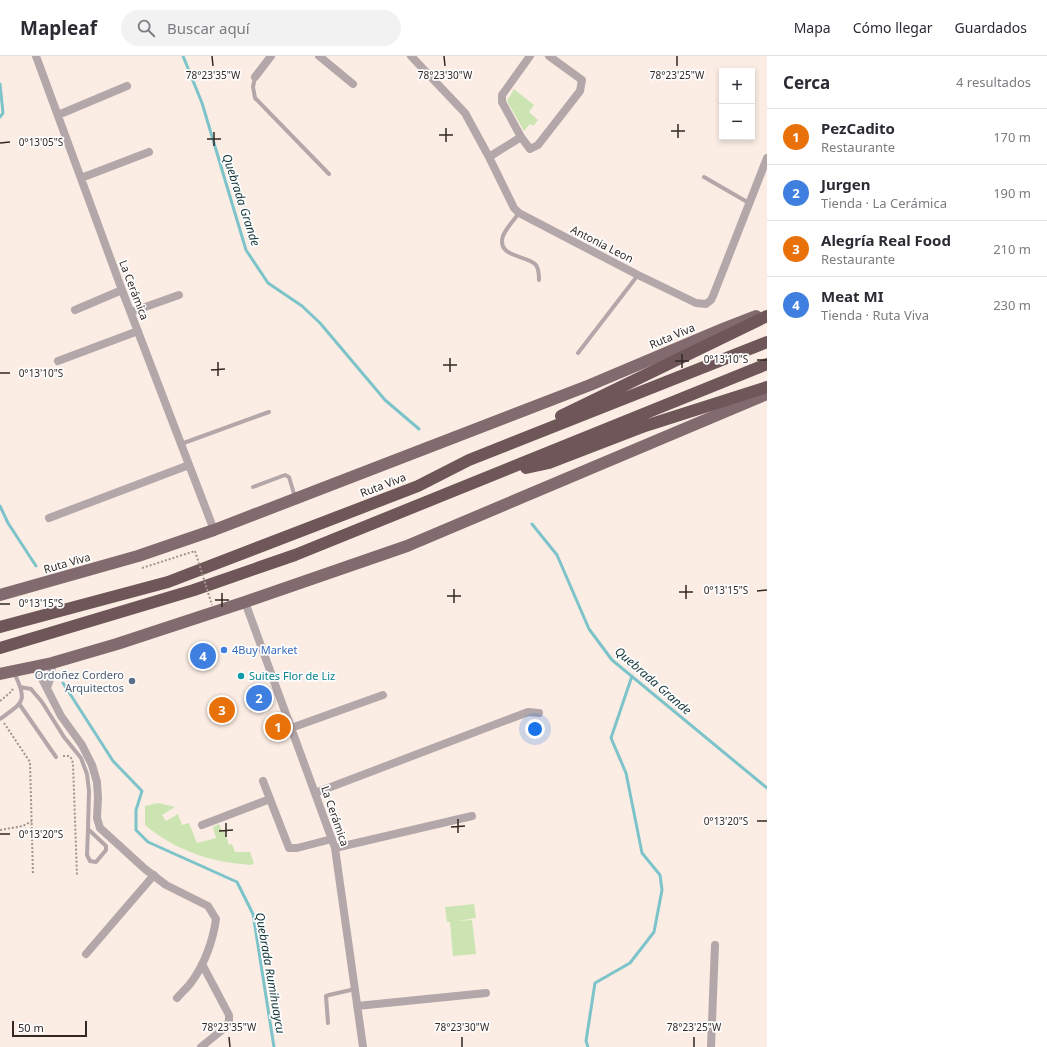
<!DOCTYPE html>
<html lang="es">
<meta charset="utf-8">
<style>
:root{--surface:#fff;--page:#f2f2f3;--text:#2b2b33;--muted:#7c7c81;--line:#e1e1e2;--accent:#0f766e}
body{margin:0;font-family:"Noto Sans",sans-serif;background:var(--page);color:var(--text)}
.controls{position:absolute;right:12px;top:12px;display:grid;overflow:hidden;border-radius:0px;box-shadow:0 2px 6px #0003}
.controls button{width:36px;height:36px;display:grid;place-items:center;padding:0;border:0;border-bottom:1px solid var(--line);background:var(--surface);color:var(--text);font:20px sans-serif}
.scale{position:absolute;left:12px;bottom:10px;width:75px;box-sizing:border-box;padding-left:4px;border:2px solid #322924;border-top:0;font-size:11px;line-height:14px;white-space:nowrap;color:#322924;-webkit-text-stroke:3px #fdfdfd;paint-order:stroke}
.you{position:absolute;left:535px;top:673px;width:14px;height:14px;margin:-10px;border:3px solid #fff;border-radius:50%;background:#1a73e8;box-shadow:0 0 0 6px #1a73e833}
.badge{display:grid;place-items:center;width:26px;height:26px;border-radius:50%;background:var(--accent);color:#fff;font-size:13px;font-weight:700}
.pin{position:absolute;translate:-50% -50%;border:2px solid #fff;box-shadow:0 1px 4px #0006}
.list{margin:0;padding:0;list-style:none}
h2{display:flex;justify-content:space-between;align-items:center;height:52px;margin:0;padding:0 16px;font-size:17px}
h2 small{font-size:13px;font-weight:400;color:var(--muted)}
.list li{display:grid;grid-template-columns:26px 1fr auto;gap:12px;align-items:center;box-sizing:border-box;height:56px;padding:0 16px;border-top:1px solid var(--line)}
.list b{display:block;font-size:15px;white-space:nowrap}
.list p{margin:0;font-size:13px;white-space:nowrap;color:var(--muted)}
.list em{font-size:13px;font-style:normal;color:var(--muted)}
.icon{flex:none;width:22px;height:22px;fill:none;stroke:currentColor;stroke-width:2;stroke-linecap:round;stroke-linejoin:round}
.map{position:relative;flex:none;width:767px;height:991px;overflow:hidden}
header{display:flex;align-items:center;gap:24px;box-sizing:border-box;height:56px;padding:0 20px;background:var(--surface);border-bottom:1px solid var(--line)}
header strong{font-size:19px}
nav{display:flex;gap:22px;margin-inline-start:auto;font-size:14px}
.search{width:280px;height:36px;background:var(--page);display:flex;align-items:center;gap:10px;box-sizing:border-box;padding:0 14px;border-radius:22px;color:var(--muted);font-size:15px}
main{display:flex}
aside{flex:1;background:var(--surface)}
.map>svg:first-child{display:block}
</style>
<header>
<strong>Mapleaf</strong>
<div class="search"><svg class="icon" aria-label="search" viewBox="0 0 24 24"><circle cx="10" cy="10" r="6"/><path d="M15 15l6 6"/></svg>Buscar aquí</div>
<nav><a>Mapa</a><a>Cómo llegar</a><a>Guardados</a></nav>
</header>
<main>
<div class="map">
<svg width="767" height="991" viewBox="0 0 767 991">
<rect width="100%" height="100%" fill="#fbede4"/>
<path fill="#cbe4b2" d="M 514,33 L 534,49 L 529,56 L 538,64 L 533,70 L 530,68 L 524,75 L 507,45 Z
M 158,747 L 175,751 L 162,759 L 166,765 L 178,758 L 182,769 L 189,767 L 197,787 L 216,782 L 213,771 L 219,768 L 222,775 L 224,774 L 229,789 L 232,788 L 235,796 L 250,796 L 254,807 L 251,809 C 211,806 176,795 145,769 L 145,750 Z
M 474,848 L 476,862 L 457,865 L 472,864 L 476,898 L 453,900 L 450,866 L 447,866 L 445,851 Z"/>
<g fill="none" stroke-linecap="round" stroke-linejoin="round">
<path stroke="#7cc3ca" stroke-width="3" d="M 183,0 L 202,47 L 246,194 L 268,227 L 302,250 L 320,267 L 385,344 L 419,373
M 0,28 L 3,57 L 0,61
M 0,450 L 8,467 L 36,510
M 532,468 L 557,499 L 589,573 L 612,604 L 767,732
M 63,627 L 113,705 L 142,735 L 136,754 L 136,774 L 148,786 L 237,826 L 253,858 L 274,991
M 588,991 L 586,985 L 595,927 L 630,907 L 654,876 L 662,834 L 660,819 L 642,797 L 626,717 L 611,682 L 632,620"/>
<path stroke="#a0948d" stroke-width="2" stroke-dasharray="2 2" stroke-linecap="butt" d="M 142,512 L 195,495
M 0,645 L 12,635 L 13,632
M 4,667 L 30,706 L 33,819
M 63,700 L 69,700 L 72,703 L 73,708 L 77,819
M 0,774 L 23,770 L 32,765"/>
<path stroke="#b4a7a9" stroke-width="4" d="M 255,21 L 253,31 L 255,42 L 329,118
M 704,121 L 749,147
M 519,157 C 514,164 506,172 503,180 C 496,202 528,199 536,209 C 539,213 539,220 539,224
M 578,297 L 638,219
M 181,388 L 269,356
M 253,431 L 285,419 L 289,421 L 295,441
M 20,631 L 31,633 L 42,646 L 64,681 L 81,702 L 87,718 L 89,735 L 88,773 L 106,790 L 106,794 L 96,806 L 90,805 L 87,799 L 88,773
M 20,649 L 56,701
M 0,663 C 25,645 27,646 14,616
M 328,967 L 326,940 L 329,939 L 355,933"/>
<path stroke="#b4a7a9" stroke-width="8" d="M 36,0 L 122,234 L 214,474
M 319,0 L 353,28
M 411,0 L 465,57 L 489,101 L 514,152 L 519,157 L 638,219 L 696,247 L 706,248 L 711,244 L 713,240 L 767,102
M 530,0 L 502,39 L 502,46 L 521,81 L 530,93 L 538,89 L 580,35 L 582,24 L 549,0
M 255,21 L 271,0
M 58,59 L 127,30
M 489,101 L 521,81
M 81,122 L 149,96
M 75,254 L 122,234
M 131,256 L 179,239
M 58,305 L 138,275
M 49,462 L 189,409
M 245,546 L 335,792 L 363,991
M 32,611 L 39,617 L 61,660 L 82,689 L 92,709 L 97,726 L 98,741 L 97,762 L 100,772 L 145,813 L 166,829 L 208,850 L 216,863 C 213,885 204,910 190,928 C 186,933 181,937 177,942
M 47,632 L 51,620 L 52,607
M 291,672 L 383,639
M 263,725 L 289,792 L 297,792 L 332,783
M 315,737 L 528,656 L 539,657
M 202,769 L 270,743
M 335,792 L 472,760
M 86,898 L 154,819
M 357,950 L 486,937
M 201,991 L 227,970 L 229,964 L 229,959 L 202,908
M 711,991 L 715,889"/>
<path stroke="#826b6e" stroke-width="12" d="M 0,539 L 138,500 L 214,474 L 590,329 L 725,272 L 756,260
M 0,618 L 52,607 L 117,588 L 245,546 L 407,490 L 767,338"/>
<path stroke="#6f5659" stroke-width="12" d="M 561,360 L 767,260
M 526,412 L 549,407 L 645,370 L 767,331
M 0,571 L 168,526 L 418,430 L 469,404 L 767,286
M 0,592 L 194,534 L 295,499 L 767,308"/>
<path stroke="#a0948d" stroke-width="2" stroke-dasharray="2 2" stroke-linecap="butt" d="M 195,495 L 212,549"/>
</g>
<path fill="none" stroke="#322924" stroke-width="1.5" d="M 212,0 L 213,10M 444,0 L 445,10M 677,0 L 677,10M 678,68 L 678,82M 446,72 L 446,86M 671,75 L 685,75M 214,76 L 214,90M 439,79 L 453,79M 207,83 L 221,83M 0,87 L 10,86M 682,298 L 682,312M 450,302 L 450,316M 757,304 L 767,304M 675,305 L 689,305M 218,306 L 218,320M 443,309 L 457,309M 211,314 L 225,313M 0,317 L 10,317M 686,529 L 686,543M 454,533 L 454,547M 757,535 L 767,534M 679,536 L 693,536M 222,537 L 222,551M 447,540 L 461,540M 215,544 L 229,544M 0,548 L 10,548M 458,763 L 458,777M 757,765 L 767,765M 226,767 L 226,781M 451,771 L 465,770M 219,775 L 233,774M 0,778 L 10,778M 229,981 L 230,991M 462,981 L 462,991M 694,981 L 694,991"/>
<circle fill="#3f7fe0" stroke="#fdfdfd" stroke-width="1.5" cx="224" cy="594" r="4"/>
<circle fill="#0f9aa8" stroke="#fdfdfd" stroke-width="1.5" cx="241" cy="620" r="4"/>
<circle fill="#5c6f8a" stroke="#fdfdfd" stroke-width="1.5" cx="132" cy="625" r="4"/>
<g text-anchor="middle" stroke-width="3.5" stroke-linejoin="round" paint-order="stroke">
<g font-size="11" fill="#322924" stroke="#fdfdfd">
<text transform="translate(602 188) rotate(27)" y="4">Antonia Leon</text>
<text transform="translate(134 234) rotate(69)" y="4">La Cerámica</text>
<text transform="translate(672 280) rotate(-23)" y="4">Ruta Viva</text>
<text transform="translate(383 429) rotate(-21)" y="4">Ruta Viva</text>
<text transform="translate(67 507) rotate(-16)" y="4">Ruta Viva</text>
<text transform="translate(335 760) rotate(71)" y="4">La Cerámica</text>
</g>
<g font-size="11" fill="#366cbe" stroke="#fdfdfd" text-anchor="start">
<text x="232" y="598">4Buy Market</text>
</g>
<g font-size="11" fill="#4e5e75" stroke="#fdfdfd" text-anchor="end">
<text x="124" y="623">Ordoñez Cordero<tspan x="124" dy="13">Arquitectos</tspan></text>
</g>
<g font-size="11" fill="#0d838f" stroke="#fdfdfd" text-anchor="start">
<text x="249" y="624">Suites Flor de Liz</text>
</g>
<g font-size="12" font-style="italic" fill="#15383b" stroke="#fdfdfd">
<text transform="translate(241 144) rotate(72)" y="4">Quebrada Grande</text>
<text transform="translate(653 625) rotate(41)" y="4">Quebrada Grande</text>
<text transform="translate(270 917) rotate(80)" y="4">Quebrada Rumihuaycu</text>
</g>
</g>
<g font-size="10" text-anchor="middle" fill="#322924" stroke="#fdfdfd" stroke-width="3.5" stroke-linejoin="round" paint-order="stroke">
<text x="213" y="23">78°23'35"W</text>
<text x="445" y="23">78°23'30"W</text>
<text x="677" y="23">78°23'25"W</text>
<text x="41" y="90">0°13'05"S</text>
<text x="726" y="307">0°13'10"S</text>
<text x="41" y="321">0°13'10"S</text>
<text x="726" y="538">0°13'15"S</text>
<text x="41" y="551">0°13'15"S</text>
<text x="726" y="769">0°13'20"S</text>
<text x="41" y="782">0°13'20"S</text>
<text x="229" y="975">78°23'35"W</text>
<text x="462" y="975">78°23'30"W</text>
<text x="694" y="975">78°23'25"W</text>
</g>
</svg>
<div class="controls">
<button>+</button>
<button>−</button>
</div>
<div class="scale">50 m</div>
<div class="you"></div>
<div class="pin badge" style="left:278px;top:671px;background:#e8710a">1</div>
<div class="pin badge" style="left:259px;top:642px;background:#3f7fe0">2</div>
<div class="pin badge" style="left:222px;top:654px;background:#e8710a">3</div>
<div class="pin badge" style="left:203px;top:600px;background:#3f7fe0">4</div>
</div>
<aside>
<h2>Cerca<small>4 resultados</small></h2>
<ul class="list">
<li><span class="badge" style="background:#e8710a">1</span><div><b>PezCadito</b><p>Restaurante</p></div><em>170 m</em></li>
<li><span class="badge" style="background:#3f7fe0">2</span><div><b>Jurgen</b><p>Tienda · La Cerámica</p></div><em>190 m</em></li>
<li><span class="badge" style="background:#e8710a">3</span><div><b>Alegría Real Food</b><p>Restaurante</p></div><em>210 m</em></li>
<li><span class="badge" style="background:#3f7fe0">4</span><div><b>Meat MI</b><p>Tienda · Ruta Viva</p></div><em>230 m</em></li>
</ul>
</aside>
</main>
